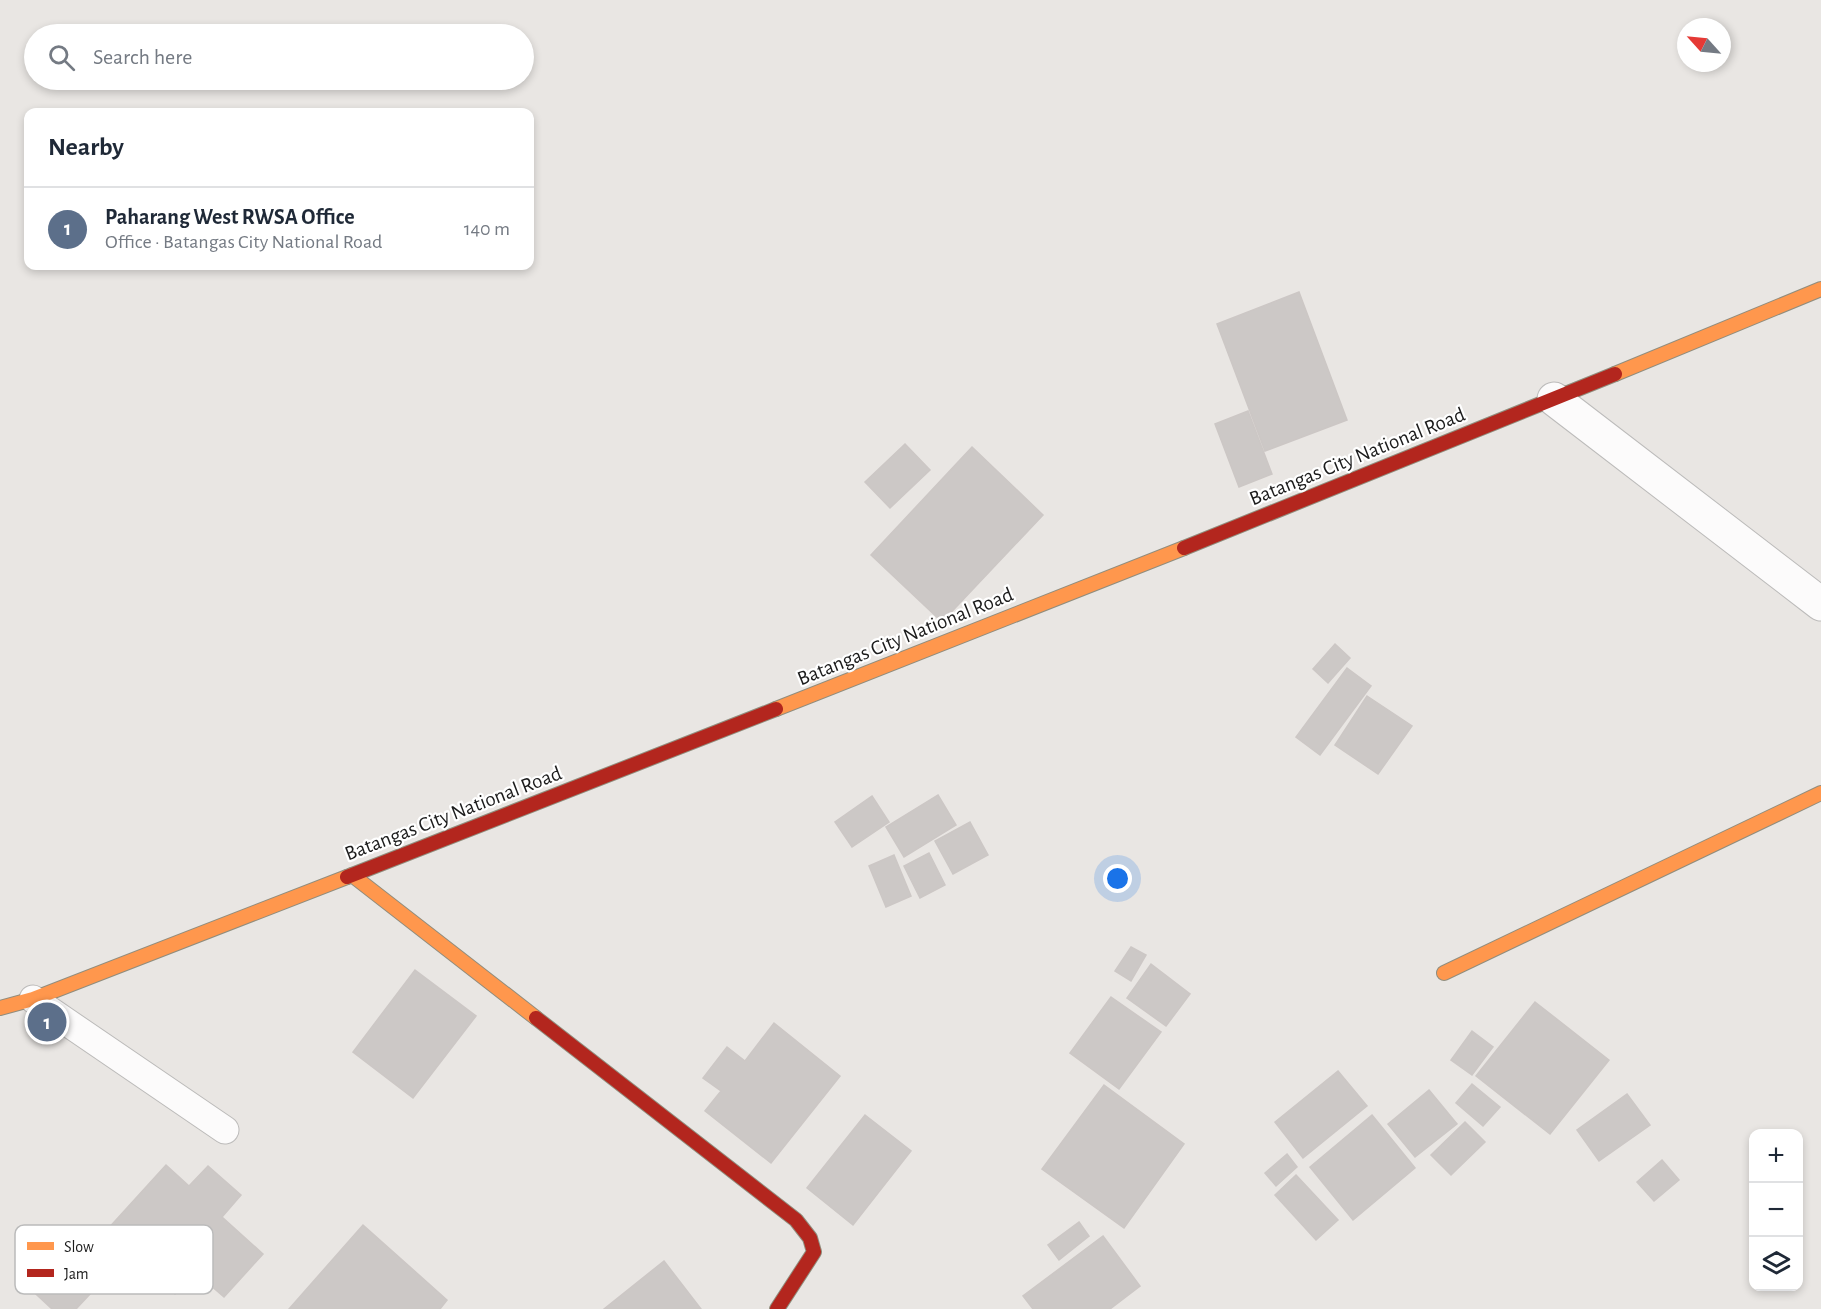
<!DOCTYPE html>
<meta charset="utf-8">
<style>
:root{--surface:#fff;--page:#f6f6f7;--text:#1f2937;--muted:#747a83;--line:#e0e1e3;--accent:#636261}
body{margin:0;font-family:"Alegreya Sans",sans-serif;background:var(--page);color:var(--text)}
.controls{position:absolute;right:18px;bottom:18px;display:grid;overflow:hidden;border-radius:12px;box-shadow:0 3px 9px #0003}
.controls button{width:54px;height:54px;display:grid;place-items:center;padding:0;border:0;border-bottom:2px solid var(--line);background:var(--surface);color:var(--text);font:30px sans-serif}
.compass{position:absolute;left:1677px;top:18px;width:54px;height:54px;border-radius:50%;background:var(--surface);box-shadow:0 3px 9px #0003;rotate:297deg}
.you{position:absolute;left:1118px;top:879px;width:21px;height:21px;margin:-15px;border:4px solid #fff;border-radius:50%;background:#1a73e8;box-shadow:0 0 0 9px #1a73e833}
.badge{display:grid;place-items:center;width:39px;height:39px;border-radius:50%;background:var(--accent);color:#fff;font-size:20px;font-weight:700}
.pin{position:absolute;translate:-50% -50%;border:3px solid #fff;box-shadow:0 2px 6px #0006}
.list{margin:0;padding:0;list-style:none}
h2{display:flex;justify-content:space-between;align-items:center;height:78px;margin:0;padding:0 24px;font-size:26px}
h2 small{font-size:20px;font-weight:400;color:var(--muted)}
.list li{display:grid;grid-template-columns:39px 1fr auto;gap:18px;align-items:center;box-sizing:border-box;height:84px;padding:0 24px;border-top:2px solid var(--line)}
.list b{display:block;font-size:22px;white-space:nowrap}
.list p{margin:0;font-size:20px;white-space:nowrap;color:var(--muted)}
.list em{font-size:20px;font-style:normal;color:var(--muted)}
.icon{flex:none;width:33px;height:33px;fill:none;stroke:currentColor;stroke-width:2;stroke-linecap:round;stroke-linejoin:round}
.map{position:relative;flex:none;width:1821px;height:1309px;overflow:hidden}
.search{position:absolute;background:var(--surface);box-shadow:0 3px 9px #0003;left:24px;top:24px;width:510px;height:66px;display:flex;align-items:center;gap:15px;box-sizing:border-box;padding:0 21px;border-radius:33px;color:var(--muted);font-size:22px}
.panel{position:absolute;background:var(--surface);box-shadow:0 3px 9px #0003;left:24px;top:108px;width:510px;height:162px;border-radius:12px}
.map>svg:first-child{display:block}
</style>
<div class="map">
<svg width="1821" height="1309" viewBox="0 0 1821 1309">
<rect width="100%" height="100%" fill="#e9e6e3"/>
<path fill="#ccc8c6" stroke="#ccc7c5" stroke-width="1.5" d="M 1299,292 L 1347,420 L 1265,451 L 1217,324 Z
M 1248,411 L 1272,474 L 1239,487 L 1215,424 Z
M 905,444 L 930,470 L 890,508 L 865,482 Z
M 972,447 L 1043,515 L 942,622 L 871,555 Z
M 1335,644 L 1350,658 L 1328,683 L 1313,669 Z
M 1347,668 L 1371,686 L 1320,755 L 1296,737 Z
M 1367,696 L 1412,726 L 1378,774 L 1335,745 Z
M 938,795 L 956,825 L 904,857 L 886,827 Z
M 872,796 L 889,822 L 852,847 L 835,822 Z
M 970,822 L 988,855 L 953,874 L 935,841 Z
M 929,853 L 945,885 L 920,898 L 904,866 Z
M 894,855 L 911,896 L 886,907 L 869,866 Z
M 1131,947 L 1146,955 L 1131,981 L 1115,971 Z
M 1151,964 L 1190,994 L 1166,1026 L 1127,998 Z
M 415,970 L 476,1016 L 413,1098 L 353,1052 Z
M 1111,997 L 1161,1032 L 1119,1089 L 1070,1053 Z
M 1535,1002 L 1609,1060 L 1550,1134 L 1476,1076 Z
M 774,1023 L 840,1076 L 771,1163 L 705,1111 L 721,1091 L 703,1078 L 727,1047 L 745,1061 Z
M 1472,1031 L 1493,1047 L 1472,1075 L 1451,1060 Z
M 1338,1071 L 1367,1106 L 1303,1158 L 1275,1122 Z
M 1472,1084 L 1500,1107 L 1483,1126 L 1456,1103 Z
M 1104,1085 L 1184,1144 L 1124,1228 L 1042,1169 Z
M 1429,1090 L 1457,1124 L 1415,1157 L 1388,1124 Z
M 1627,1094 L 1650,1125 L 1599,1161 L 1577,1130 Z
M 865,1115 L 911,1151 L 853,1225 L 807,1188 Z
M 1372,1115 L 1415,1168 L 1353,1220 L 1310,1167 Z
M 1465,1122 L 1485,1142 L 1451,1175 L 1431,1155 Z
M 1287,1154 L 1297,1167 L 1276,1186 L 1265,1173 Z
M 1662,1160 L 1679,1180 L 1654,1201 L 1637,1182 Z
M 166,1165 L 189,1186 L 208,1166 L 241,1195 L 222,1217 L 263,1254 L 224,1297 L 195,1272 L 175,1294 L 106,1231 Z
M 1296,1175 L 1338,1220 L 1316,1240 L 1275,1195 Z
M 1079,1222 L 1089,1236 L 1059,1260 L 1048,1245 Z
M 363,1225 L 447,1300 L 440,1309 L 289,1309 Z
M 1103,1236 L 1140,1286 L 1110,1309 L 1033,1309 L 1023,1296 Z
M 64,1239 L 105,1278 L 76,1309 L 52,1309 L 23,1282 Z
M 664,1261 L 701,1309 L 604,1309 Z"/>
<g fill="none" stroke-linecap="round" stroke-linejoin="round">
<g stroke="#bcbbba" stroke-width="29">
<path id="lane" d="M 33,999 L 225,1130"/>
</g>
<g stroke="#bcbbba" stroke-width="35">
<path id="street" d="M 1554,399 L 1821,604"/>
</g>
<g stroke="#918d7d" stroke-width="16">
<path id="slow" d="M 1615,374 L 1821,289
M 776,709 L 1184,548
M 352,875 L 536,1018
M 1444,973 L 1821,793
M 0,1008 L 33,999 L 347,877"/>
</g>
<g stroke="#918d7d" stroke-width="16">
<path id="jam" d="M 1184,548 L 1615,374
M 347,877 L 776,709
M 536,1018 L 796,1220 L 810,1238 L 814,1252 L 777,1309"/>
</g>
<use href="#lane" stroke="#fcfbfb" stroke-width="27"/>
<use href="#street" stroke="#fcfbfb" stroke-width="33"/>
<use href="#slow" stroke="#ff974d" stroke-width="14"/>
<use href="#jam" stroke="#b3261e" stroke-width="14"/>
</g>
<g text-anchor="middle" stroke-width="4.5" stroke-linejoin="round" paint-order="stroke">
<g font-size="21" fill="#1b1b1b" stroke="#fff">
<text transform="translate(1357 456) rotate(-22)" y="7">Batangas City National Road</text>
<text transform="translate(905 636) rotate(-22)" y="7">Batangas City National Road</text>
<text transform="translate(453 813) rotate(-21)" y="7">Batangas City National Road</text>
</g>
</g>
<rect x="15" y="1225" width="198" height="69" rx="9" fill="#fff" stroke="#bbb" stroke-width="1.5"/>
<rect x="27" y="1242" width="27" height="8" fill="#ff974d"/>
<rect x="27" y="1269" width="27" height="8" fill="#b3261e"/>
<g font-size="16" fill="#1b1b1b">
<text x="64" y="1252">Slow</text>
<text x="64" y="1279">Jam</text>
</g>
</svg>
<div class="controls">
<button>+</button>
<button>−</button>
<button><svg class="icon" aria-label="layers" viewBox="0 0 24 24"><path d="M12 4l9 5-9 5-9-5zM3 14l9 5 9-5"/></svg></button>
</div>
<svg class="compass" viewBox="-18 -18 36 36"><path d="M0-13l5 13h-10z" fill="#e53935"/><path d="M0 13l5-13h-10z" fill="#747a83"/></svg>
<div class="you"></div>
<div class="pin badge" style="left:47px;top:1022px;background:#5c6f8a">1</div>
<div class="search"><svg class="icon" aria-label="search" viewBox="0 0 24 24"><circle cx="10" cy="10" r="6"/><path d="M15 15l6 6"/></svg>Search here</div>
<section class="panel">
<h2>Nearby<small></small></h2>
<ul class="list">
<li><span class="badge" style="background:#5c6f8a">1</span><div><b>Paharang West RWSA Office</b><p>Office · Batangas City National Road</p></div><em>140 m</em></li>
</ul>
</section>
</div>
